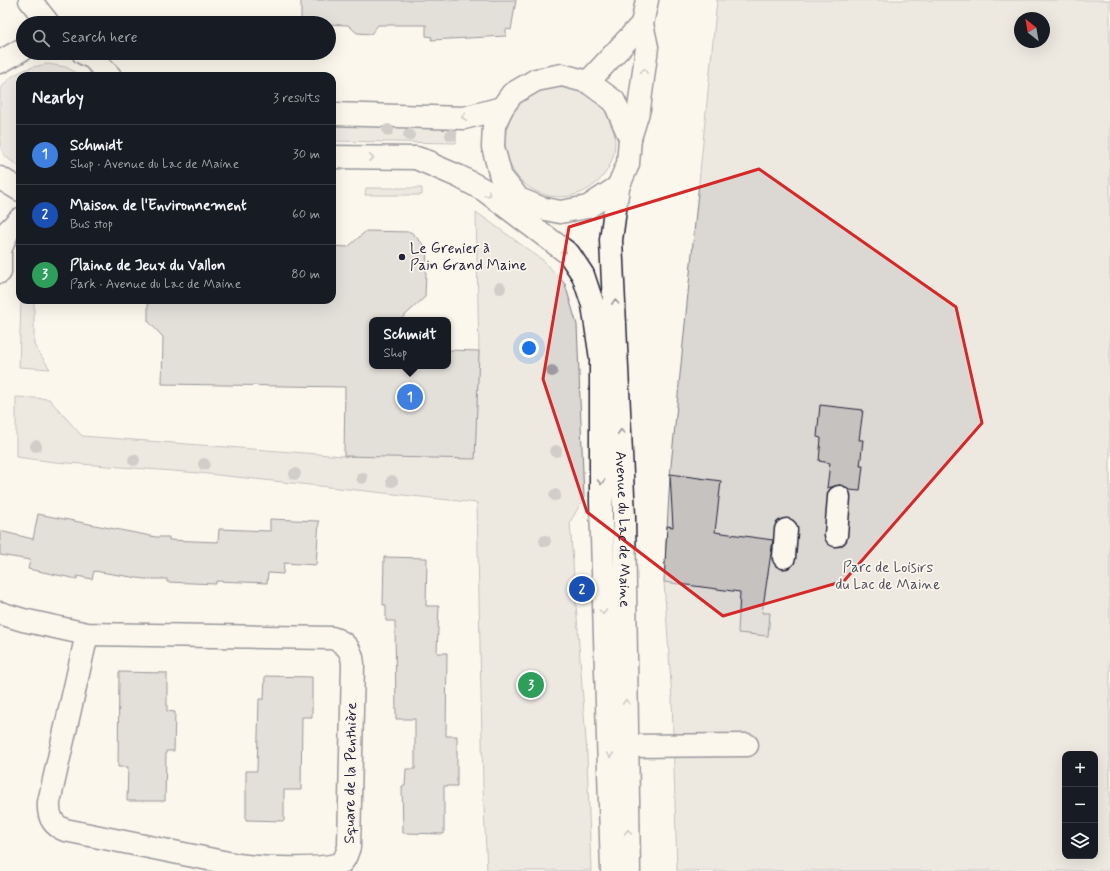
<!DOCTYPE html>
<meta charset="utf-8">
<style>
:root{--surface:#171b24;--page:#20242c;--text:#f1f3f6;--muted:#9ea1a6;--line:#363941;--accent:#1a73e8}
body{margin:0;font-family:Mynerve,sans-serif;background:var(--page);color:var(--text)}
.controls{position:absolute;right:12px;bottom:12px;display:grid;overflow:hidden;border-radius:8px;box-shadow:0 4px 16px #0002}
.controls button{width:36px;height:36px;display:grid;place-items:center;padding:0;border:0;border-bottom:1px solid var(--line);background:var(--surface);color:var(--text);font:20px sans-serif}
.compass{position:absolute;left:1014px;top:12px;width:36px;height:36px;border-radius:50%;background:var(--surface);box-shadow:0 4px 16px #0002;rotate:329deg}
.you{position:absolute;left:529px;top:348px;width:14px;height:14px;margin:-10px;border:3px solid #fff;border-radius:50%;background:#1a73e8;box-shadow:0 0 0 6px #1a73e833}
.badge{display:grid;place-items:center;width:26px;height:26px;border-radius:50%;background:var(--accent);color:#fff;font-size:13px;font-weight:700}
.pin{position:absolute;translate:-50% -50%;border:2px solid #fff;box-shadow:0 1px 4px #0006}
.popup{position:absolute;left:369px;top:317px;width:82px;height:52px;box-sizing:border-box;display:grid;place-content:center;border-radius:8px;background:var(--surface);filter:drop-shadow(0 1px 3px #0005);font-size:13px;white-space:nowrap;color:var(--muted)}
.popup b{font-size:15px;color:var(--text)}
.popup::after{content:'';position:absolute;left:50%;top:100%;margin-left:-8px;border:8px solid transparent;border-top-color:var(--surface)}
.list{margin:0;padding:0;list-style:none}
h2{display:flex;justify-content:space-between;align-items:center;height:52px;margin:0;padding:0 16px;font-size:17px}
h2 small{font-size:13px;font-weight:400;color:var(--muted)}
.list li{display:grid;grid-template-columns:26px 1fr auto;gap:12px;align-items:center;box-sizing:border-box;height:60px;padding:0 16px;border-top:1px solid var(--line)}
.list b{display:block;font-size:15px;white-space:nowrap}
.list p{margin:0;font-size:13px;white-space:nowrap;color:var(--muted)}
.list em{font-size:13px;font-style:normal;color:var(--muted)}
.icon{flex:none;width:22px;height:22px;fill:none;stroke:currentColor;stroke-width:2;stroke-linecap:round;stroke-linejoin:round}
.map{position:relative;flex:none;width:1110px;height:871px;overflow:hidden}
.search{position:absolute;background:var(--surface);box-shadow:0 4px 16px #0002;left:16px;top:16px;width:320px;height:44px;display:flex;align-items:center;gap:10px;box-sizing:border-box;padding:0 14px;border-radius:22px;color:var(--muted);font-size:15px}
.panel{position:absolute;background:var(--surface);box-shadow:0 4px 16px #0002;left:16px;top:72px;width:320px;height:232px;border-radius:12px}
.map>svg:first-child{display:block}
</style>
<div class="map">
<svg width="1110" height="871" viewBox="0 0 1110 871">
<rect width="100%" height="100%" fill="#fbf7ec"/>
<filter id="ink" filterUnits="userSpaceOnUse"><feTurbulence type="fractalNoise" baseFrequency=".025" numOctaves="2"/><feDisplacementMap in="SourceGraphic" scale="8" xChannelSelector="R" yChannelSelector="G"/><feConvolveMatrix kernelMatrix="1 2 1 2 8 2 1 2 1" color-interpolation-filters="sRGB"/></filter>
<g filter="url(#ink)">
<path fill="#dbd8d3" stroke="#7e7d87" fill-rule="evenodd" d="M 717,0 L 1110,0 L 1110,871 L 677,871 L 672,698 L 664,582 L 670,476 ZM 1020,18 L 1044,18 L 1044,42 L 1020,42 ZM 1065,754 L 1095,754 L 1095,856 L 1065,856 Z
M 48,64 L 66,67 L 82,76 L 20,76 L 20,167 L 6,157 L 0,147 L 0,91 C 9,73 29,67 48,64 Z
M505 142a55 55 0 1 1 110 0a55 55 0 1 1-110 0Z
M 332,120 L 457,122 L 456,143 L 332,141 Z
M 366,188 L 422,188 L 422,195 L 365,195 Z
M 476,212 L 544,261 L 565,284 L 577,325 L 584,498 L 570,522 L 587,754 L 591,871 L 487,871 L 483,787 L 477,503 L 199,473 L 55,462 L 16,457 L 16,397 L 49,399 L 82,436 L 344,456 L 475,458 L 479,351 Z
M 21,300 L 34,300 L 34,345 L 50,369 L 19,367 Z"/>
<path fill="#c6c2c0" stroke="#22223b" d="M 301,0 L 516,0 L 511,30 L 506,29 L 506,36 L 431,40 L 432,37 L 426,36 L 426,25 L 378,25 L 371,34 L 357,33 L 348,25 L 301,23 Z
M 366,231 L 411,232 L 427,248 L 425,297 L 400,320 L 372,320 L 372,366 L 448,366 L 448,350 L 479,351 L 475,459 L 344,456 L 345,387 L 162,384 L 163,337 L 148,321 L 148,300 L 332,300 L 332,246 L 348,247 Z
M 820,405 L 863,410 L 859,440 L 863,440 L 860,466 L 863,466 L 860,491 L 849,490 L 840,485 L 827,488 L 830,463 L 819,461 L 821,438 L 817,437 Z
M 670,474 L 721,481 L 715,532 L 773,540 L 762,613 L 770,613 L 768,636 L 738,633 L 740,592 L 664,582 L 667,526 L 673,527 Z
M 38,514 L 156,537 L 169,537 L 169,540 L 218,542 L 219,529 L 270,531 L 270,519 L 319,521 L 316,565 L 284,563 L 283,574 L 268,573 L 267,583 L 216,581 L 216,584 L 167,582 L 167,579 L 144,579 L 94,571 L 92,579 L 77,576 L 77,579 L 28,569 L 30,560 L 0,555 L 0,531 L 33,539 Z
M 384,557 L 427,558 L 426,606 L 439,606 L 437,653 L 447,653 L 446,736 L 457,736 L 457,786 L 444,786 L 444,834 L 403,833 L 402,786 L 405,786 L 406,769 L 415,769 L 415,719 L 396,719 L 395,621 L 386,621 L 386,605 L 383,605 Z
M 119,672 L 167,673 L 167,711 L 175,712 L 174,751 L 166,751 L 165,801 L 127,801 L 128,767 L 118,767 Z
M 265,676 L 312,677 L 312,717 L 302,717 L 301,790 L 284,790 L 284,821 L 246,820 L 246,771 L 257,771 L 259,699 L 264,699 Z"/>
<g fill="none" stroke-linecap="round" stroke-linejoin="round">
<g stroke="#22223b" stroke-width="25">
<g id="minor">
<path d="M 30,0 L 48,23"/>
<path d="M 83,53 L 93,58 L 110,76"/>
<path d="M 0,62 L 23,49"/>
<path d="M 562,75 L 588,82 L 614,101 L 630,138 L 628,164 L 618,187 L 588,207 L 560,212 L 541,208 L 519,199 L 501,177 L 493,147 L 494,125 L 502,108 L 512,94 L 536,80 Z"/>
<path d="M 588,82 L 642,24"/>
<path d="M 332,114 L 464,118 L 502,108"/>
<path d="M 630,138 L 639,109 L 647,47 L 642,24 L 647,0"/>
<path d="M 332,157 L 416,158 L 429,162"/>
<path d="M 416,158 L 460,177 L 484,190 L 569,254 L 583,275 L 593,305 L 601,359 L 601,503 L 612,871"/>
<path d="M 0,178 L 20,190"/>
<path id="s1" d="M 618,187 L 611,240 L 624,517 L 629,871"/>
<path d="M 0,244 L 0,272"/>
<path d="M 1,248 L 8,231 L 20,219"/>
<path d="M 836,535 L 839,497"/>
<path d="M 784,557 L 786,530"/>
<path d="M 0,613 L 23,620 L 87,634 L 332,638 C 345,642 352,650 353,664 L 349,847 C 347,852 346,859 341,863 C 324,871 261,868 238,865 L 65,830 C 52,825 48,815 49,802 L 87,634"/>
<path d="M 627,746 L 747,745"/>
</g>
</g>
<use href="#minor" stroke="#fbf7ec" stroke-width="22"/>
</g>
<g fill="#9d9ba0">
<circle cx="388" cy="130" r="6"/>
<circle cx="409" cy="135" r="6"/>
<circle cx="451" cy="135" r="6"/>
<circle cx="500" cy="288" r="6"/>
<circle cx="527" cy="346" r="6"/>
<circle cx="552" cy="371" r="6"/>
<circle cx="36" cy="446" r="6"/>
<circle cx="556" cy="451" r="6"/>
<circle cx="134" cy="460" r="6"/>
<circle cx="204" cy="464" r="6"/>
<circle cx="295" cy="474" r="6"/>
<circle cx="362" cy="478" r="6"/>
<circle cx="392" cy="481" r="6"/>
<circle cx="555" cy="495" r="6"/>
<circle cx="545" cy="541" r="6"/>
</g>
<defs><path id="oneway-chevron" d="M-2-3.5L2.5 0L-2 3.5" fill="none" stroke-width="1.6" stroke-linecap="round" stroke-linejoin="round"/></defs>
<g stroke="#99979c">
<use href="#oneway-chevron" transform="translate(644 71) rotate(-82)"/>
<use href="#oneway-chevron" transform="translate(464 117) rotate(173)"/>
<use href="#oneway-chevron" transform="translate(371 158) rotate(1)"/>
<use href="#oneway-chevron" transform="translate(488 194) rotate(36)"/>
<use href="#oneway-chevron" transform="translate(564 251) rotate(39)"/>
<use href="#oneway-chevron" transform="translate(615 302) rotate(-93)"/>
<use href="#oneway-chevron" transform="translate(621 432) rotate(-93)"/>
<use href="#oneway-chevron" transform="translate(601 482) rotate(90)"/>
<use href="#oneway-chevron" transform="translate(603 612) rotate(89)"/>
<use href="#oneway-chevron" transform="translate(626 702) rotate(-91)"/>
<use href="#oneway-chevron" transform="translate(610 755) rotate(89)"/>
<use href="#oneway-chevron" transform="translate(628 832) rotate(-91)"/>
</g>
</g>
<path d="M0 0H1110V871H0ZM 759,169 L 956,307 L 982,423 L 844,581 L 723,616 L 587,512 L 543,379 L 569,227 Z" fill="#fbf7ec" fill-opacity=".55" fill-rule="evenodd"/>
<path fill="none" stroke="#d62828" stroke-width="3" stroke-linejoin="round" d="M 759,169 L 956,307 L 982,423 L 844,581 L 723,616 L 587,512 L 543,379 L 569,227 Z"/>
<circle fill="#22223b" stroke="#fbf7ec" stroke-width="1.5" cx="402" cy="257" r="4"/>
<g text-anchor="middle" stroke-width="3.5" stroke-linejoin="round" paint-order="stroke">
<g font-size="15" fill="#22223b" stroke="#fbf7ec" text-anchor="start">
<text x="410" y="253">Le Grenier à<tspan x="410" dy="17">Pain Grand Maine</tspan></text>
</g>
<g font-size="15" fill="#22223b" stroke="#fbf7ec">
<text dy="5" stroke="none"><textPath href="#s1" startOffset="343">Avenue du Lac de Maine</textPath></text>
<text transform="translate(350 773) rotate(-89)" y="5">Square de la Penthière</text>
</g>
<g font-size="15" fill="#505061" stroke="#fbf7ec">
<text x="888" y="572">Parc de Loisirs<tspan x="888" dy="17">du Lac de Maine</tspan></text>
</g>
</g>
</svg>
<div class="controls">
<button>+</button>
<button>−</button>
<button><svg class="icon" aria-label="layers" viewBox="0 0 24 24"><path d="M12 4l9 5-9 5-9-5zM3 14l9 5 9-5"/></svg></button>
</div>
<svg class="compass" viewBox="-18 -18 36 36"><path d="M0-13l5 13h-10z" fill="#e53935"/><path d="M0 13l5-13h-10z" fill="#9ea1a6"/></svg>
<div class="you"></div>
<div class="pin badge" style="left:410px;top:397px;background:#3f7fe0">1</div>
<div class="popup"><b>Schmidt</b>Shop</div>
<div class="pin badge" style="left:582px;top:589px;background:#1a4fb4">2</div>
<div class="pin badge" style="left:531px;top:685px;background:#2e9e5b">3</div>
<div class="search"><svg class="icon" aria-label="search" viewBox="0 0 24 24"><circle cx="10" cy="10" r="6"/><path d="M15 15l6 6"/></svg>Search here</div>
<section class="panel">
<h2>Nearby<small>3 results</small></h2>
<ul class="list">
<li><span class="badge" style="background:#3f7fe0">1</span><div><b>Schmidt</b><p>Shop · Avenue du Lac de Maine</p></div><em>30 m</em></li>
<li><span class="badge" style="background:#1a4fb4">2</span><div><b>Maison de l'Environnement</b><p>Bus stop</p></div><em>60 m</em></li>
<li><span class="badge" style="background:#2e9e5b">3</span><div><b>Plaine de Jeux du Vallon</b><p>Park · Avenue du Lac de Maine</p></div><em>80 m</em></li>
</ul>
</section>
</div>
